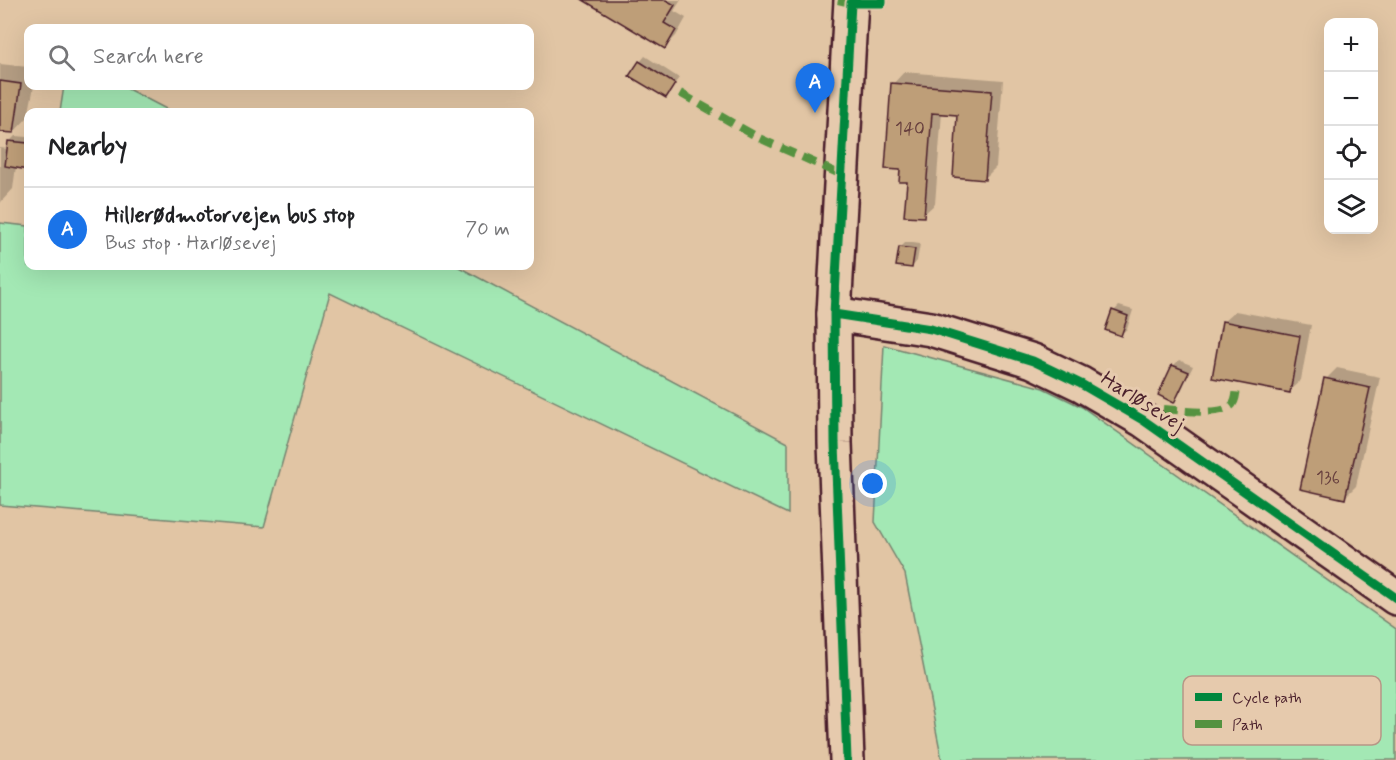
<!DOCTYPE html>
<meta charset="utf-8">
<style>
:root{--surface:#fff;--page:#f6f6f6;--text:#202124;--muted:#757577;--line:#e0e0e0;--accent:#1a73e8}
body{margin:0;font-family:Mynerve,sans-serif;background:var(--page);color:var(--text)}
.controls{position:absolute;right:18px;top:18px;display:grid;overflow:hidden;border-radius:12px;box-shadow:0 6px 24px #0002}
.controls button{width:54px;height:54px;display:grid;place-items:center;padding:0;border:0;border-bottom:2px solid var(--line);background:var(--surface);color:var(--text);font:30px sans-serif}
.you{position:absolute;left:873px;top:484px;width:21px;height:21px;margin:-15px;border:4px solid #fff;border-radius:50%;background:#1a73e8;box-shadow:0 0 0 9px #1a73e833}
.badge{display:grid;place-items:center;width:39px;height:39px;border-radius:50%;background:var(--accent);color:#fff;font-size:20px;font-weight:700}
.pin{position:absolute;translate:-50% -50px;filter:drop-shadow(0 2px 3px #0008)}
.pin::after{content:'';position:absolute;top:32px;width:21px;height:18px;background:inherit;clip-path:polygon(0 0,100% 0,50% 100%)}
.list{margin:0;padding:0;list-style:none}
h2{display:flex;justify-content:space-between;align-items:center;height:78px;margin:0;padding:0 24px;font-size:26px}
h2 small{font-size:20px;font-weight:400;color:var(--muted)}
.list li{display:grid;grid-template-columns:39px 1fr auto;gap:18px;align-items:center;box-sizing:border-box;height:84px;padding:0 24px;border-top:2px solid var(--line)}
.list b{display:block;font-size:22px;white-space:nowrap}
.list p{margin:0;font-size:20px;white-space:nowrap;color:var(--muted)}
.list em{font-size:20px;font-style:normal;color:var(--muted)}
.icon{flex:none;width:33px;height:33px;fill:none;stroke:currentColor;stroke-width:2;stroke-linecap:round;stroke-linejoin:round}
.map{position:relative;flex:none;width:1396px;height:760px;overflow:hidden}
.search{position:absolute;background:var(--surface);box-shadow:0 6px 24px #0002;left:24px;top:24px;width:510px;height:66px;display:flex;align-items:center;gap:15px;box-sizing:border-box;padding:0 21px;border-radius:12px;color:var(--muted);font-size:22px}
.panel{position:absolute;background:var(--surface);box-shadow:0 6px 24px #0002;left:24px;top:108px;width:510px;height:162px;border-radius:12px}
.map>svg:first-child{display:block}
</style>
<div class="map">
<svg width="1396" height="760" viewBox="0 0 1396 760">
<rect width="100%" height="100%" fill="#e1c5a4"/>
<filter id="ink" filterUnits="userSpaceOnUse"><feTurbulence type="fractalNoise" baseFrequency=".0167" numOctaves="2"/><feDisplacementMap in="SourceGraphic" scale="12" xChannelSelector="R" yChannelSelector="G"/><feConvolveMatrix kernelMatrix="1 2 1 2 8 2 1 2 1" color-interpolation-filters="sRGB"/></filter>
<g filter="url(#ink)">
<path fill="#a3e8b4" stroke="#768470" stroke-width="1.5" d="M 64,86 L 122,86 L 172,112 L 60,112 Z
M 0,223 L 28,226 L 28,266 L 457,266 L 788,443 L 788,514 L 330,293 L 264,527 L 0,505 Z
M 884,345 L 1043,388 L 1082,407 L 1396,629 L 1396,760 L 942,760 L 905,574 L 875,522 Z"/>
<path fill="#0003" d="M 585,0 L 681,0 L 674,11 L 686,18 L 676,36 L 664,48 Z
M 645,56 L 679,78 L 665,96 L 640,62 Z
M 0,64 L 28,67 L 28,86 L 34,86 L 28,117 L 14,132 L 0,130 Z
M 904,72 L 1003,80 L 996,167 L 985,178 L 959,114 L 942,112 L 935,204 L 923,215 L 908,181 L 893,84 Z
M 15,136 L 28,137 L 28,168 L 16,166 L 13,189 L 0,203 L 0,148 L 9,149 L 10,141 Z
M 906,242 L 920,244 L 917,261 L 912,267 L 901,247 Z
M 1119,306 L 1133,310 L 1127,329 L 1121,334 L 1114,311 Z
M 1235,311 L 1311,325 L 1301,380 L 1289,391 L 1223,322 Z
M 1179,360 L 1193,366 L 1179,395 L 1174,401 L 1160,394 L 1173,366 Z
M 1337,368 L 1380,377 L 1356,486 L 1345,497 L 1326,379 Z"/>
<path fill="#be9e78" stroke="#4a1f2b" stroke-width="1.5" d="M 583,0 L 666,0 L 675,5 L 664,23 L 676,30 L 665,49 Z
M 639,61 L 675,84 L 666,98 L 629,76 Z
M 0,81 L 21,84 L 14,133 L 0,132 Z
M 891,83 L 992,91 L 985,180 L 953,177 L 957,115 L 932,113 L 924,217 L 904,216 L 907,182 L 899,182 L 900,170 L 885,169 Z
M 8,141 L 28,143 L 28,170 L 5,166 Z
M 899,247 L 915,249 L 912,268 L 896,266 Z
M 1112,310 L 1128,316 L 1121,336 L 1105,330 Z
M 1222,321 L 1300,336 L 1290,393 L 1212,378 Z
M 1172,365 L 1189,372 L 1174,403 L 1158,395 Z
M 1324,378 L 1370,388 L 1345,499 L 1300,489 Z"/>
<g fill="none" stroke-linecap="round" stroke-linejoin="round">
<g stroke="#4a1f2b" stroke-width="38">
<path id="minor" d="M 834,314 L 931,329 L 1033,361 L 1081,384 L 1143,420 L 1396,598"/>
</g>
<g stroke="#4a1f2b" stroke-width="38">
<path id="tertiary" d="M 847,760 L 835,443 L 834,314 L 851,0"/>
</g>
<use href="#minor" stroke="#e6caad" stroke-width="33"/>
<use href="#tertiary" stroke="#e6caad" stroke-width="33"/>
<path stroke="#549240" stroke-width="8" stroke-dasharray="15 8" stroke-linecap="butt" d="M 838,0 L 851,3
M 680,93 L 759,138 L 842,175
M 1163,409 C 1179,410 1219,416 1231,406 C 1236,403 1236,394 1237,388"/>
<g stroke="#e6caad" stroke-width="13">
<path id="cycleway" d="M 834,314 L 931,329 L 1033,361 L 1081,384 L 1143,420 L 1396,598
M 847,760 L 835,443 L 834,314 L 851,3 L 882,3 L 882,0"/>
</g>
<use href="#cycleway" stroke="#00873e" stroke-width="9"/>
</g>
</g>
<g text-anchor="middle" stroke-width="6" stroke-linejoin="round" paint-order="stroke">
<g font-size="18" fill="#673f3e">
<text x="910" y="134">140</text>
<text x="1328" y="483">136</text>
</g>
<g font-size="21" fill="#4a1f2b" stroke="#e6caad">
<text transform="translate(1143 401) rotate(32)" y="7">Harløsevej</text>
</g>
</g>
<rect x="1183" y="676" width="198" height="69" rx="9" fill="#e6caad" stroke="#b79786" stroke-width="1.5"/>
<rect x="1195" y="693" width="27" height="8" fill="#00873e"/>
<rect x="1195" y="720" width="27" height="8" fill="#549240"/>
<g font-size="16" fill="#4a1f2b">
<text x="1232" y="703">Cycle path</text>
<text x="1232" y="730">Path</text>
</g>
</svg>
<div class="controls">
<button>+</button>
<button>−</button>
<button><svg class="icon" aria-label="locate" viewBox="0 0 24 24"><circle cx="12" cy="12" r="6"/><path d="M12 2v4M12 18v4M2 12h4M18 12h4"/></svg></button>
<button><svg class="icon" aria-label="layers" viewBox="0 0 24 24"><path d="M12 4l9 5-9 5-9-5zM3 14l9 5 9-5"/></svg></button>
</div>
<div class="you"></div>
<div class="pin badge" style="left:815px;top:113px">A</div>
<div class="search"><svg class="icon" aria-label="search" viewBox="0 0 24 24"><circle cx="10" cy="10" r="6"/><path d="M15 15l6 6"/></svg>Search here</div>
<section class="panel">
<h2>Nearby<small></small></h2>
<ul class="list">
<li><span class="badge">A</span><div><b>Hillerødmotorvejen bus stop</b><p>Bus stop · Harløsevej</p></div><em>70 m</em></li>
</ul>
</section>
</div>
